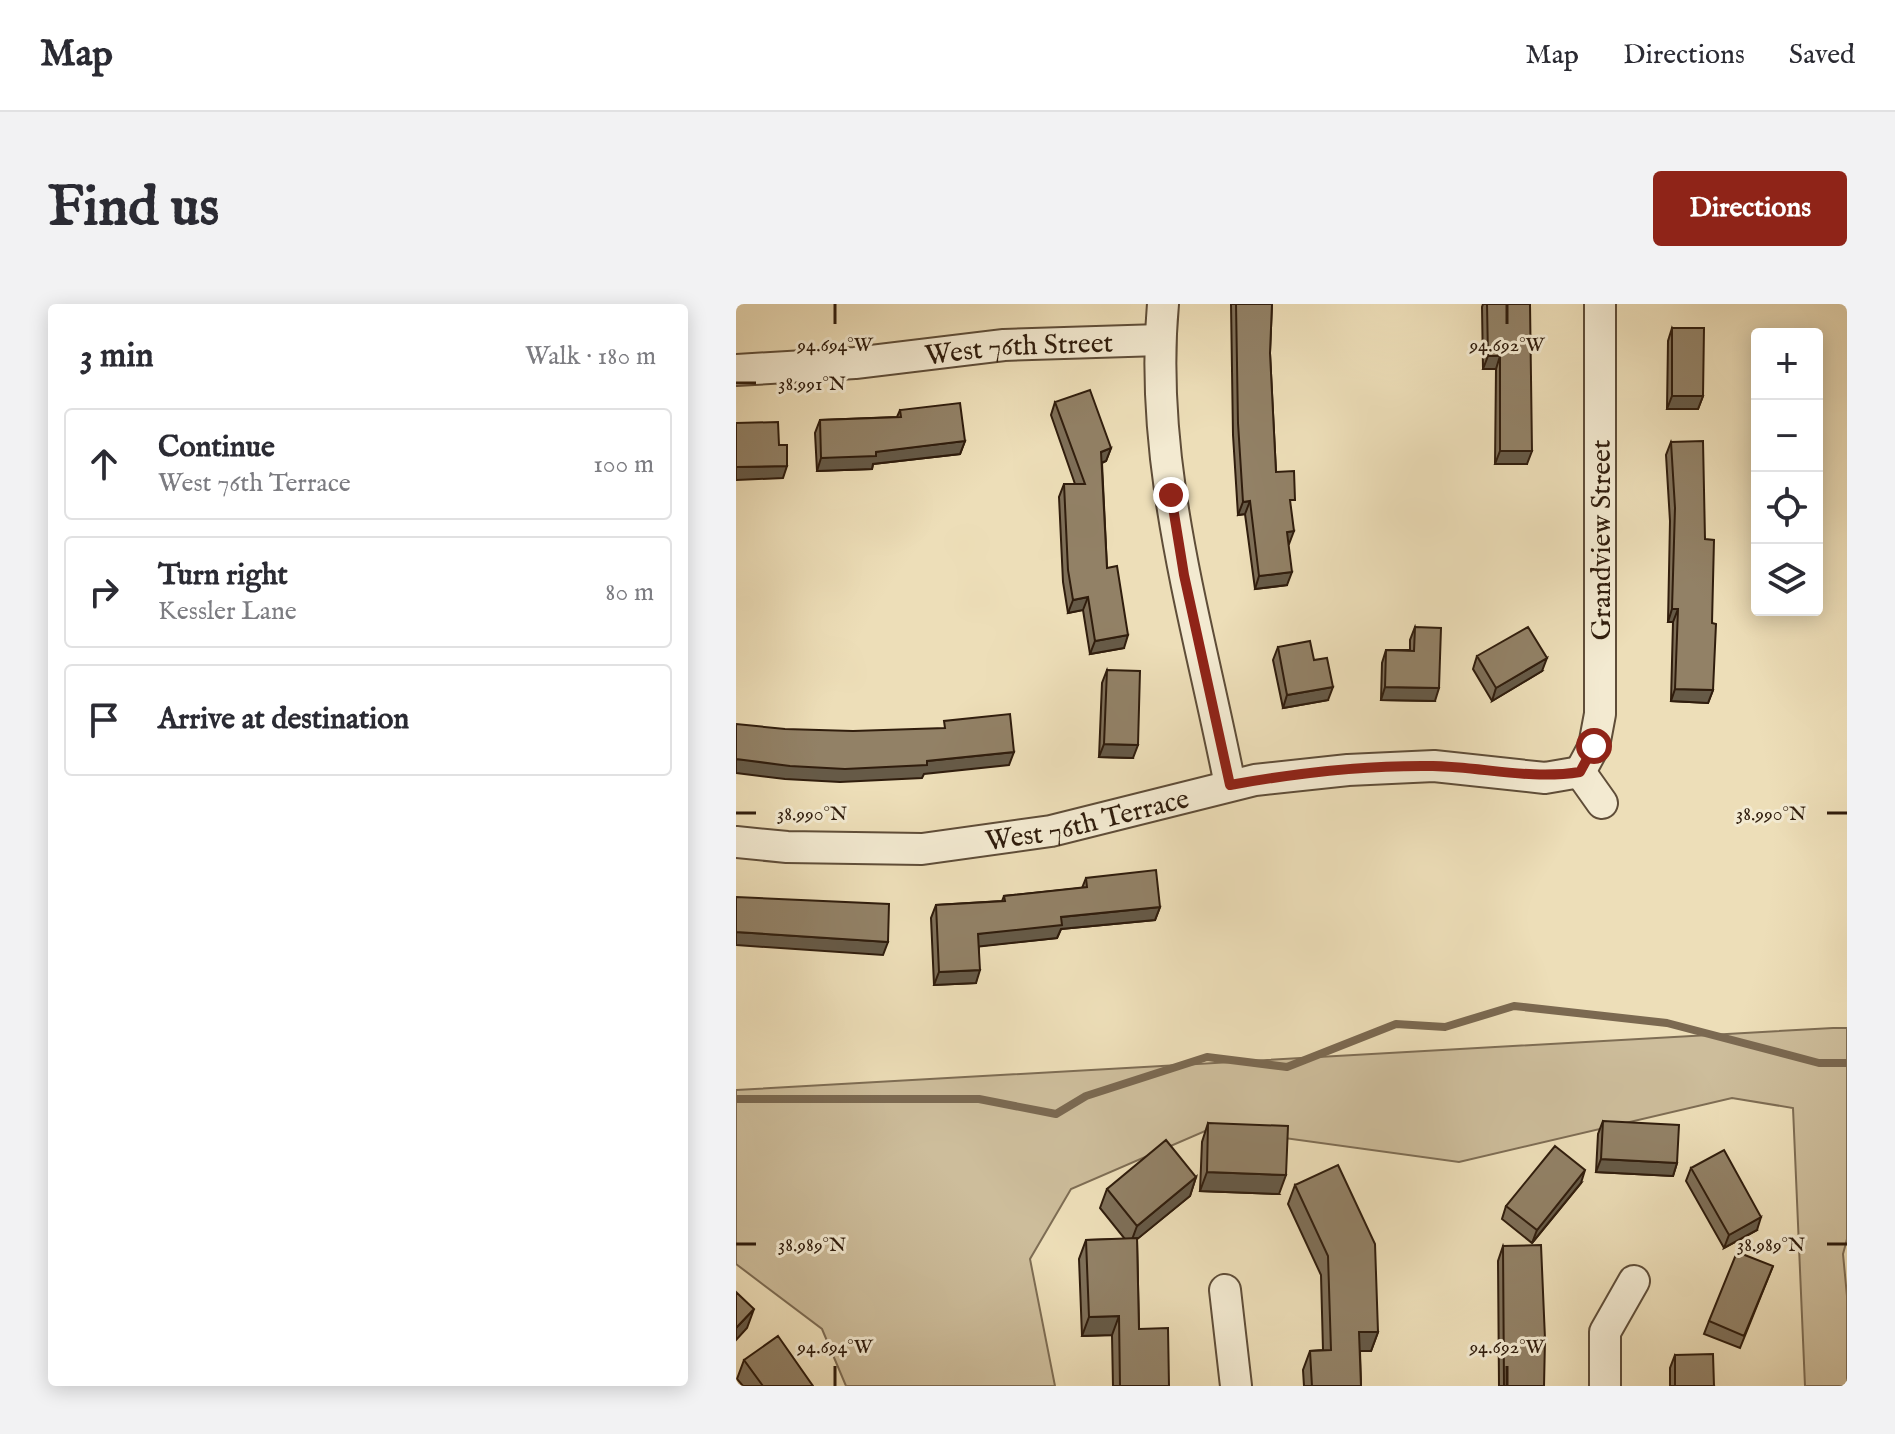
<!DOCTYPE html>
<meta charset="utf-8">
<style>
:root{--surface:#fff;--page:#f2f2f3;--text:#2b2b33;--muted:#7c7c81;--line:#e1e1e2;--accent:#8f2418}
body{margin:0;font-family:"IM FELL English",serif;background:var(--page);color:var(--text)}
.controls{position:absolute;right:24px;top:24px;display:grid;overflow:hidden;border-radius:8px;box-shadow:0 4px 20px #0003}
.controls button{width:72px;height:72px;display:grid;place-items:center;padding:0;border:0;border-bottom:2px solid var(--line);background:var(--surface);color:var(--text);font:40px sans-serif}
.stop{position:absolute;width:24px;height:24px;margin:-18px;border:6px solid #8f2418;border-radius:50%;background:#fff}
.stop.end{background:#8f2418;border-color:#fff;box-shadow:0 2px 8px #0008}
.list{margin:0;padding:0;list-style:none}
h2{display:flex;justify-content:space-between;align-items:center;height:104px;margin:0;padding:0 32px;font-size:34px}
h2 small{font-size:26px;font-weight:400;color:var(--muted)}
.list li{display:grid;grid-template-columns:52px 1fr auto;gap:24px;align-items:center;box-sizing:border-box;height:112px;margin:0 16px 16px;padding:0 16px;border:2px solid var(--line);border-radius:8px}
.list b{display:block;font-size:30px;white-space:nowrap}
.list p{margin:0;font-size:26px;white-space:nowrap;color:var(--muted)}
.list em{font-size:26px;font-style:normal;color:var(--muted)}
.icon{flex:none;width:44px;height:44px;fill:none;stroke:currentColor;stroke-width:2;stroke-linecap:round;stroke-linejoin:round}
.map{position:relative;flex:none;width:1111px;height:1082px;overflow:hidden;border-radius:8px}
header{display:flex;align-items:center;gap:48px;box-sizing:border-box;height:112px;padding:0 40px;background:var(--surface);border-bottom:2px solid var(--line)}
header strong{font-size:38px}
nav{display:flex;gap:44px;margin-inline-start:auto;font-size:28px}
.intro{display:flex;align-items:center;justify-content:space-between;box-sizing:border-box;height:192px;padding:0 48px}
h1{margin:0;font-size:56px}
.button{padding:20px 36px;border-radius:8px;background:var(--accent);color:#fff;font-size:28px;font-weight:700}
main{display:flex;gap:48px;padding:0 48px}
aside{flex:1;background:var(--surface);border-radius:8px;box-shadow:0 4px 20px #0003}
.map>svg:first-child{display:block}
</style>
<header>
<strong>Map</strong>
<nav><a>Map</a><a>Directions</a><a>Saved</a></nav>
</header>
<div class="intro"><h1>Find us</h1><a class="button">Directions</a></div>
<main>
<aside>
<h2>3 min<small>Walk · 180 m</small></h2>
<ul class="list">
<li><svg class="icon" aria-label="ahead" viewBox="0 0 24 24"><path d="M12 20V5M6 11l6-6 6 6"/></svg><div><b>Continue</b><p>West 76th Terrace</p></div><em>100 m</em></li>
<li><svg class="icon" aria-label="right" viewBox="0 0 24 24"><path d="M7 20v-9h11M14 6l5 5-5 5"/></svg><div><b>Turn right</b><p>Kessler Lane</p></div><em>80 m</em></li>
<li><svg class="icon" aria-label="arrive" viewBox="0 0 24 24"><path d="M6 21V4h12l-3 4 3 4H6"/></svg><div><b>Arrive at destination</b></div></li>
</ul>
</aside>
<div class="map">
<svg width="1111" height="1082" viewBox="0 0 1111 1082">
<rect width="100%" height="100%" fill="#eddeb8"/>
<filter id="stains"><feTurbulence type="fractalNoise" baseFrequency=".0025" numOctaves="4"/><feColorMatrix values="0 0 0 0 .2 0 0 0 0 .09 0 0 0 0 .02 0 0 0 .5 -.17"/></filter>
<radialGradient id="worn" r=".72"><stop offset=".6" stop-color="#630" stop-opacity="0"/><stop offset="1" stop-color="#630" stop-opacity=".3"/></radialGradient>
<path fill="#cdbd9b" stroke="#7e6d54" stroke-width="2" d="M 1097,724 L 1111,724 L 1111,935 L 1107,950 L 1111,992 L 1111,1082 L 1069,1082 L 1057,804 L 996,794 L 723,858 L 476,824 L 335,885 L 294,955 L 319,1082 L 110,1082 L 86,1025 L 0,960 L 0,786 Z"/>
<g fill="none" stroke-linecap="round" stroke-linejoin="round">
<path stroke="#7b6951" stroke-width="8" d="M 0,795 L 243,795 L 320,810 L 350,792 L 471,753 L 551,763 L 660,720 L 709,723 L 778,702 L 931,719 L 1083,759 L 1111,759"/>
<g stroke="#5f4d38" stroke-width="34">
<g id="minor">
<path d="M 427,0 C 412,162 463,323 494,481"/>
<path id="s1" d="M 0,66 L 119,59 L 268,41 L 424,36"/>
<path d="M 844,468 L 858,442 L 864,410 L 864,0"/>
<path d="M 844,468 L 866,499"/>
<path id="s2" d="M 0,538 L 51,543 L 186,545 L 315,527 L 519,476 L 612,466 L 698,462 L 809,474 L 844,468"/>
<path d="M 489,986 L 500,1082"/>
<path d="M 869,1082 L 869,1028 L 898,977"/>
</g>
</g>
<use href="#minor" stroke="#f3ead1" stroke-width="30"/>
</g>
<path fill="#7e6f58" stroke="#301d0d" stroke-width="2" d="M 495,0 L 536,0 L 534,49 L 540,168 L 555,205 L 552,240 L 551,281 L 519,285 L 509,210 L 502,211 L 497,131 Z
M 747,0 L 794,0 L 791,160 L 759,160 L 760,65 L 747,65 L 746,3 Z
M 936,24 L 967,92 L 962,105 L 931,105 L 932,37 Z
M 319,98 L 375,144 L 370,157 L 366,159 L 371,264 L 388,344 L 354,350 L 347,306 L 332,309 L 327,278 L 323,193 L 328,180 L 339,180 L 315,111 Z
M 164,106 L 229,137 L 224,150 L 137,160 L 136,165 L 81,167 L 79,129 L 84,116 L 161,113 Z
M 935,138 L 969,235 L 976,319 L 977,386 L 972,399 L 935,397 L 937,318 L 932,318 L 934,217 L 930,151 Z
M 679,323 L 699,397 L 645,396 L 646,359 L 650,346 L 674,346 L 674,336 Z
M 542,343 L 578,356 L 592,396 L 547,404 L 537,356 Z
M 741,352 L 806,367 L 756,397 L 737,365 Z
M 371,366 L 397,454 L 363,453 L 366,379 Z
M 350,574 L 424,603 L 419,616 L 325,625 L 321,634 L 243,642 L 240,679 L 198,681 L 195,614 L 200,601 L 266,597 L 268,592 L 346,584 Z
M 867,817 L 941,859 L 937,872 L 860,868 L 862,830 Z
M 472,819 L 543,890 L 464,887 L 466,838 Z
M 955,864 L 1021,926 L 988,944 L 950,877 Z
M 460,873 L 454,892 L 401,935 L 403,1025 L 433,1082 L 377,1082 L 376,1031 L 346,1032 L 343,955 L 350,936 L 389,935 L 364,904 L 371,885 Z
M 845,879 L 796,939 L 766,915 L 770,902 Z
M 559,881 L 642,1028 L 635,1047 L 624,1047 L 625,1082 L 568,1082 L 567,1066 L 574,1047 L 587,1046 L 585,971 L 552,900 Z
M 767,942 L 808,1082 L 763,1082 L 762,957 Z
M 1037,962 L 1004,1044 L 968,1030 L 973,1017 Z
M 939,1051 L 978,1082 L 934,1082 L 934,1064 Z
M 8,1056 L 77,1082 L 7,1082 L 1,1075 Z"/>
<path fill="#665a47" stroke="#301d0d" stroke-width="2" d="M 752,52 L 764,52 L 760,65 L 747,65 Z
M 936,92 L 967,92 L 962,105 L 931,105 Z
M 229,137 L 224,150 L 137,160 L 136,165 L 81,167 L 85,154 Z
M 375,144 L 370,157 L 361,160 L 365,148 Z
M 764,147 L 796,147 L 791,160 L 759,160 Z
M 51,162 L 47,174 L 0,176 L 0,163 Z
M 514,197 L 509,210 L 502,211 L 507,198 Z
M 558,227 L 553,240 L 546,241 L 551,228 Z
M 556,268 L 551,281 L 519,285 L 523,272 Z
M 352,293 L 347,306 L 332,309 L 337,296 Z
M 936,305 L 942,305 L 937,318 L 932,318 Z
M 392,331 L 388,344 L 354,350 L 359,337 Z
M 811,354 L 806,367 L 756,397 L 760,384 Z
M 597,383 L 592,396 L 547,404 L 551,391 Z
M 649,383 L 703,384 L 699,397 L 645,396 Z
M 939,385 L 977,386 L 972,399 L 935,397 Z
M 368,440 L 402,441 L 397,454 L 363,453 Z
M 278,448 L 273,461 L 188,470 L 186,474 L 104,478 L 49,475 L 0,469 L 0,455 L 191,457 Z
M 424,603 L 419,616 L 325,625 L 321,634 L 238,643 L 242,630 L 325,613 Z
M 0,628 L 152,638 L 147,651 L 0,641 Z
M 244,666 L 240,679 L 198,681 L 203,668 Z
M 865,855 L 941,859 L 937,872 L 860,868 Z
M 849,866 L 845,879 L 796,939 L 801,926 Z
M 471,868 L 550,871 L 543,890 L 464,887 Z
M 460,873 L 454,892 L 394,941 L 401,922 Z
M 1025,913 L 1021,926 L 988,944 L 993,931 Z
M 18,1005 L 11,1024 L 0,1036 L 0,1024 Z
M 383,1012 L 376,1031 L 346,1032 L 353,1013 Z
M 623,1028 L 642,1028 L 635,1047 L 616,1047 Z"/>
<path fill="#928166" stroke="#301d0d" stroke-width="2" d="M 500,0 L 536,0 L 534,49 L 540,168 L 558,167 L 559,196 L 554,196 L 558,227 L 551,228 L 556,268 L 523,272 L 514,197 L 507,198 L 502,119 Z
M 751,0 L 794,0 L 796,147 L 764,147 L 764,52 L 752,52 Z
M 936,24 L 968,24 L 967,92 L 936,92 Z
M 354,86 L 375,144 L 365,148 L 371,264 L 381,262 L 392,331 L 359,337 L 352,293 L 337,296 L 332,266 L 328,180 L 349,180 L 319,98 Z
M 224,99 L 229,137 L 140,148 L 140,152 L 85,154 L 84,116 L 165,113 L 164,106 Z
M 42,118 L 43,141 L 51,141 L 51,162 L 0,163 L 0,119 Z
M 967,137 L 969,235 L 978,236 L 976,319 L 980,320 L 977,386 L 939,385 L 942,305 L 936,305 L 939,204 L 935,138 Z
M 679,323 L 705,324 L 703,384 L 649,383 L 650,346 L 678,347 Z
M 792,323 L 811,354 L 760,384 L 741,352 Z
M 574,337 L 578,356 L 591,354 L 597,383 L 551,391 L 542,343 Z
M 371,366 L 404,367 L 402,441 L 368,440 Z
M 274,410 L 278,448 L 191,457 L 191,461 L 109,465 L 54,462 L 0,455 L 0,420 L 49,425 L 117,427 L 209,424 L 208,417 Z
M 420,566 L 424,603 L 325,613 L 326,621 L 242,630 L 244,666 L 203,668 L 200,601 L 269,597 L 268,592 L 351,583 L 350,574 Z
M 0,593 L 153,600 L 152,638 L 0,628 Z
M 867,817 L 943,821 L 941,859 L 865,855 Z
M 472,819 L 552,822 L 550,871 L 471,868 Z
M 430,836 L 460,873 L 401,922 L 371,885 Z
M 819,842 L 849,866 L 801,926 L 770,902 Z
M 988,846 L 1025,913 L 993,931 L 955,864 Z
M 602,861 L 639,940 L 642,1028 L 623,1028 L 625,1082 L 576,1082 L 574,1047 L 595,1046 L 592,952 L 559,881 Z
M 401,934 L 403,1025 L 432,1024 L 433,1082 L 384,1082 L 383,1012 L 353,1013 L 350,936 Z
M 805,941 L 809,1035 L 808,1082 L 768,1082 L 767,942 Z
M 1001,948 L 1037,962 L 1008,1032 L 973,1017 Z
M 0,988 L 18,1005 L 0,1024 Z
M 42,1032 L 77,1082 L 27,1082 L 8,1056 Z
M 977,1050 L 978,1082 L 939,1082 L 939,1051 Z"/>
<g fill="none" stroke-linecap="round" stroke-linejoin="round">
<path stroke="#8f2418" stroke-width="10" d="M 435,191 L 448,271 L 494,481 C 560,469 630,461 697,462 C 748,463 794,476 844,468 L 858,442"/>
</g>
<path fill="none" stroke="#301d0d" stroke-width="3" d="M 99,0 L 99,20M 771,0 L 771,20M 0,79 L 20,79M 0,509 L 20,509M 1091,509 L 1111,509M 0,940 L 20,940M 1091,940 L 1111,940M 99,1062 L 99,1082M 771,1062 L 771,1082"/>
<g text-anchor="middle" stroke-width="6" stroke-linejoin="round" paint-order="stroke">
<g font-size="28" fill="#301d0d" stroke="#f3ead1">
<text dy="10" stroke="none"><textPath href="#s1" startOffset="284">West 76th Street</textPath></text>
<text transform="translate(864 236) rotate(-90)" y="10">Grandview Street</text>
<text dy="10" stroke="none"><textPath href="#s2" startOffset="354">West 76th Terrace</textPath></text>
</g>
</g>
<g font-size="20" text-anchor="middle" fill="#301d0d" stroke="#f3ead1" stroke-width="6" stroke-linejoin="round" paint-order="stroke">
<text x="99" y="47">94.694°W</text>
<text x="771" y="47">94.692°W</text>
<text x="76" y="86">38.991°N</text>
<text x="76" y="516">38.990°N</text>
<text x="1035" y="516">38.990°N</text>
<text x="76" y="947">38.989°N</text>
<text x="1035" y="947">38.989°N</text>
<text x="99" y="1049">94.694°W</text>
<text x="771" y="1049">94.692°W</text>
</g>
<rect width="100%" height="100%" filter="url(#stains)"/>
<rect width="100%" height="100%" fill="url(#worn)"/>
</svg>
<div class="controls">
<button>+</button>
<button>−</button>
<button><svg class="icon" aria-label="locate" viewBox="0 0 24 24"><circle cx="12" cy="12" r="6"/><path d="M12 2v4M12 18v4M2 12h4M18 12h4"/></svg></button>
<button><svg class="icon" aria-label="layers" viewBox="0 0 24 24"><path d="M12 4l9 5-9 5-9-5zM3 14l9 5 9-5"/></svg></button>
</div>
<div class="stop" style="left:858px;top:442px"></div>
<div class="stop end" style="left:435px;top:191px"></div>
</div>
</main>
